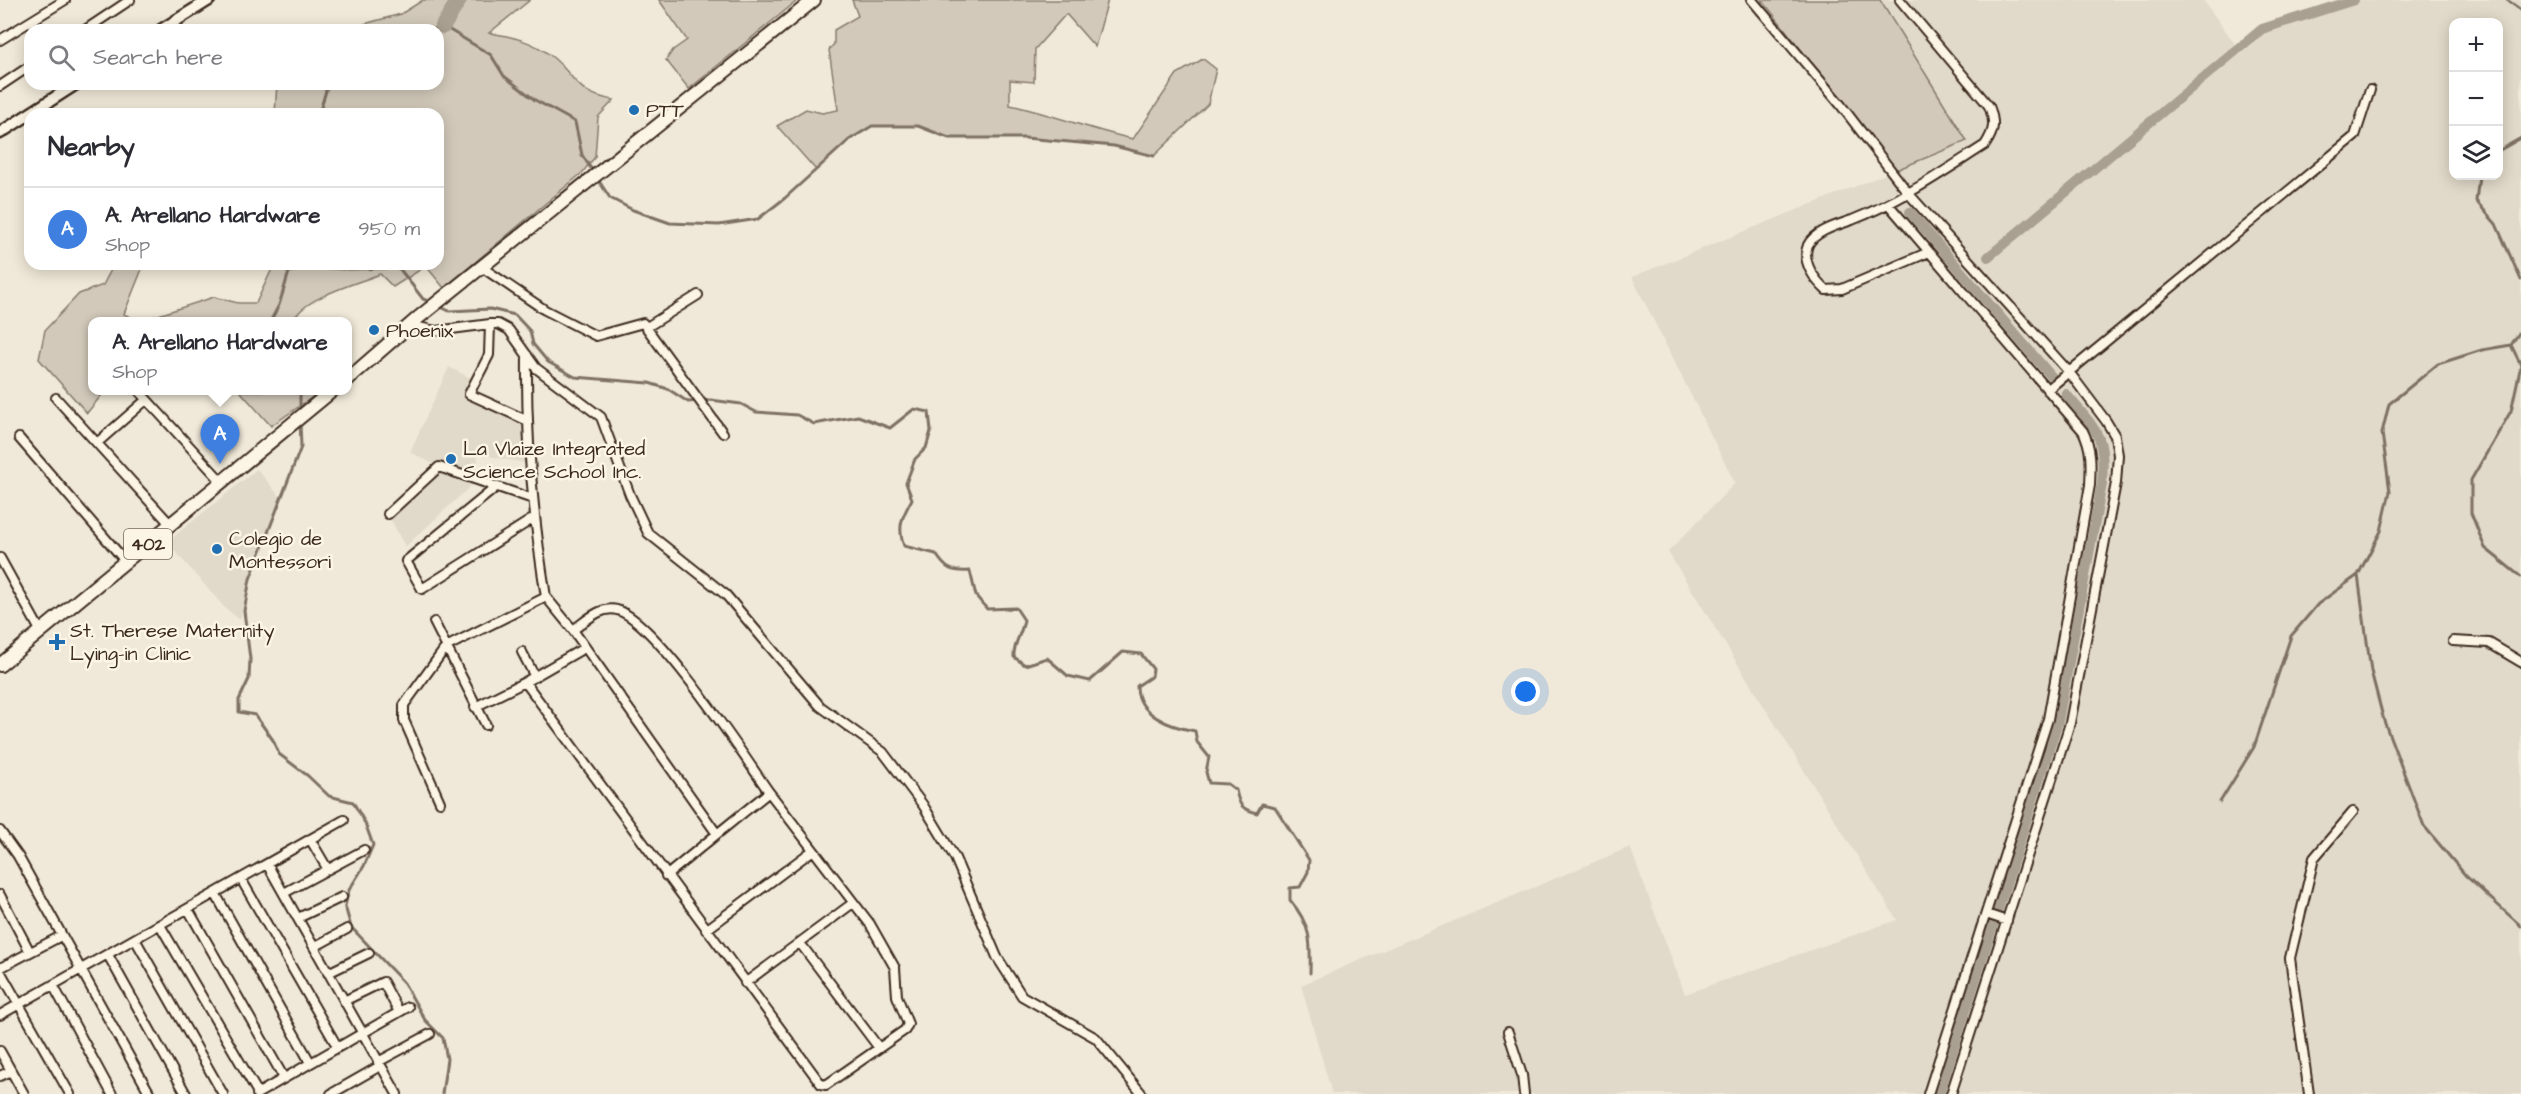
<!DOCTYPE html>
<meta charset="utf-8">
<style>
:root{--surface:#fff;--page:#f7f7f7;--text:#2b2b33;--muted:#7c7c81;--line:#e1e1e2;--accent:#1f6fb2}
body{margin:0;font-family:"Architects Daughter",sans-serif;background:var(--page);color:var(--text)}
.controls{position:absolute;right:18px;top:18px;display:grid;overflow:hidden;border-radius:12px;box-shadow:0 3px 15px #0003}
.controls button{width:54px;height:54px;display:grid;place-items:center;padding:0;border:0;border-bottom:2px solid var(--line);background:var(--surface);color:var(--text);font:30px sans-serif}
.you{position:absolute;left:1526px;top:692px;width:21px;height:21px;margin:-15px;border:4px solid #fff;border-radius:50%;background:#1a73e8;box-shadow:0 0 0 9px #1a73e833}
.badge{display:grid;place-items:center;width:39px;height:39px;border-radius:50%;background:var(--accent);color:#fff;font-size:20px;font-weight:700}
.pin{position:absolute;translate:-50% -50px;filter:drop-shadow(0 2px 3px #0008)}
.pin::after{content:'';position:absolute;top:32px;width:21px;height:18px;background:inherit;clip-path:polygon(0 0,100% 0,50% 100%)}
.popup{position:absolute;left:88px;top:317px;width:264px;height:78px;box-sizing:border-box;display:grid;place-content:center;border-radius:12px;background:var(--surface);filter:drop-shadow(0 2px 4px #0005);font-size:20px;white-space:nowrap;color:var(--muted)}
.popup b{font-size:22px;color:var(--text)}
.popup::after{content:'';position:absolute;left:50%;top:100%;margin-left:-12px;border:12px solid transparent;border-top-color:var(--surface)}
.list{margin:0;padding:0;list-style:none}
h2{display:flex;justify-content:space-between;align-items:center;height:78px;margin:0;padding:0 24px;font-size:26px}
h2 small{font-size:20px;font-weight:400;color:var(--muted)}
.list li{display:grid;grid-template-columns:39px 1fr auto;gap:18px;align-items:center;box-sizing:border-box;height:84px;padding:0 24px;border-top:2px solid var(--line)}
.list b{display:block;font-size:22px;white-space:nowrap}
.list p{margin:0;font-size:20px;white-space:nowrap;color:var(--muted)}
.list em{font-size:20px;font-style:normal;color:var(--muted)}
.icon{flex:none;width:33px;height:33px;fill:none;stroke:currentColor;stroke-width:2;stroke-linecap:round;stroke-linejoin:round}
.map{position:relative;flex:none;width:2521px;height:1094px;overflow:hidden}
.search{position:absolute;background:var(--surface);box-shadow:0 3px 15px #0003;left:24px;top:24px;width:420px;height:66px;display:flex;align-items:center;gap:15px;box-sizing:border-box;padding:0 21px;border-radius:18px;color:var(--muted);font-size:22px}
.panel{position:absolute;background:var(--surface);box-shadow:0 3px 15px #0003;left:24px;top:108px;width:420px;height:162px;border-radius:18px}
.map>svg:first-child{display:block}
</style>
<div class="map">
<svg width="2521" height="1094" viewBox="0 0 2521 1094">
<rect width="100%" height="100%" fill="#f0e9d9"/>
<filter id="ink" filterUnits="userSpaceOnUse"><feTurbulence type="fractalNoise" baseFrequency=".0167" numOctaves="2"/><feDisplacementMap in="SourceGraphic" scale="12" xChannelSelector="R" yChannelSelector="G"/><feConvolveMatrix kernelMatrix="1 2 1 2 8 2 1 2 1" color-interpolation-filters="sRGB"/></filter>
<g filter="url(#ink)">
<path fill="#e1d9c9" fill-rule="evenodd" d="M 1880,0 L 2203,0 L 2238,48 L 2262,29 L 2354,0 L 2521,0 L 2521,1094 L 1332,1094 L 1301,985 L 1630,847 L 1685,994 L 1897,920 L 1668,552 L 1735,483 L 1632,277 L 1967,141 ZM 2454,22 L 2498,22 L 2498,176 L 2454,176 Z
M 449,367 L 476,381 L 469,394 L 526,420 L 530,464 L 478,454 L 476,481 L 405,547 L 388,514 L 439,467 L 410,452 Z
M 257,469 L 281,498 L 250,579 L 240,620 L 224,607 L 167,542 Z"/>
<path fill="#d2c9ba" stroke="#867a6c" stroke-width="1.5" d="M 423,0 L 530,0 L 489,33 C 511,36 532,41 550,55 C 578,77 573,93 614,100 L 598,117 L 595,157 L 582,173 L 444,288 L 426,266 L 393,287 L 380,274 C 358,283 309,296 296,316 L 297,321 L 140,321 L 214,297 L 238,303 L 256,303 L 272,269 L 278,264 L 438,264 L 438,114 L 275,114 L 277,84 L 438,84 L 438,30 L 342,30 L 401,14 Z
M 659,0 L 798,0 L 689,89 L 666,60 L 673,50 L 687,40 Z
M 852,0 L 1108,0 L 1095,47 L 1066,14 L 1035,49 L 1034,82 L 1010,80 L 1010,105 C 1052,114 1091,130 1133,139 L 1177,74 L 1203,59 L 1216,69 L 1208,104 L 1154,156 L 1114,146 L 1025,138 L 949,138 L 918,126 L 872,126 L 849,140 L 816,170 L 777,126 L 806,109 L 822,113 L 838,110 L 829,50 L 834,44 L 834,30 L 858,16 Z
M 1762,0 L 1880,0 L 1967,141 L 1896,170 Z
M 114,264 L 144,264 L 124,314 L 138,321 L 92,322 L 92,390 L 105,391 L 87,413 L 39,359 L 45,330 L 79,294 L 103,285 Z
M 240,391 L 321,391 L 271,426 Z"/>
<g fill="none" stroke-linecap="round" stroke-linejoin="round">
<path stroke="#7e7163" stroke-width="3" d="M 2507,0 L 2521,10
M 432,30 L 443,26 L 491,55 L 504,76 L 535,100 L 575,122 L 582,155 L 594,173
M 319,114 L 328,84
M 2498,151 L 2521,138
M 2479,176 L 2476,201 L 2496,224 L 2521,280
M 597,178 L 610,198 L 633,210 L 670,223 L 719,225 L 758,219 L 785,198 L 849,140 L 872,126 L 918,126 L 949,138 L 1025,138 L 1114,146 L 1154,156
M 340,264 L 347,269 L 399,268 L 423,299 L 433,303
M 439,306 L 449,311 L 490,309 L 515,315 L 530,331 L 533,344 L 548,362 L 575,377 L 649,383 L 668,389 L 688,402 L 711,400 L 741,404 L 756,412 L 797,415 L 814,424 L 858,416 L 890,428 L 914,409 L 929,412 L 931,431 L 926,448 L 915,459 L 906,483 L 912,499 C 902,517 897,526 904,546 L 936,554 C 946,570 952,572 970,571 L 976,596 L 987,609 L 1016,608 L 1024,620 C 1022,634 1013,643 1014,657 L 1025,665 L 1047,658 L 1068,676 L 1090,681 L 1123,652 L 1141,654 L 1153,669 L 1152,676 L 1137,686 C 1137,715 1171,727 1195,731 L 1197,742 L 1209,757 L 1206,772 L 1209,783 L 1228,784 L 1236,790 C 1239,805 1241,809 1257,813 L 1262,804 L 1275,807 L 1309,860 L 1308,872 L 1300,887 L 1290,888 L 1290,900 C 1311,925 1311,941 1310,973
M 270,322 L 279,305 L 289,272 L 312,267 L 344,269
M 2511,345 L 2521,365 L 2511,411 L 2471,480 L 2471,513 L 2485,548 L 2521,577
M 300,390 L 300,411
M 300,421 L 301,447 L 250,579 L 244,611 L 250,659 L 249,679 L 239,700 L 239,712 L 255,715 L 273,740 L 279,754 L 308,776 L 329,796 L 353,802 L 365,823 L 373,845 L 364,866 L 349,890 L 345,906 L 351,927 L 404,983 L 425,1020 L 443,1038 L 447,1059 L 442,1094
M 2358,575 L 2371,671 L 2384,721 L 2424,826 L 2466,876 L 2521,926
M 2220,802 L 2254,747 L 2291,636 L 2318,604 L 2358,575 L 2381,531 L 2390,492 L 2382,433 L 2389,404 L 2438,364 L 2482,350 L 2511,345 L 2521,330"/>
<path stroke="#aaa091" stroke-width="10" d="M 1910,212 L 2052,377
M 1988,257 L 2262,29 L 2354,0
M 1939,1094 L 2058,721 L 2102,484 C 2106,434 2097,431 2066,394"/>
<path stroke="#aaa091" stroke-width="16" d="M 443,26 L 459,0"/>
<g stroke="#3b2a1e" stroke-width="12">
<path id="street" d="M 1752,0 L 1840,104 L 1909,194 L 2069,372 L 2106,421 L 2115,436 L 2118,455 L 2116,483 L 2070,723 L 1951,1094
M 1900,0 L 1989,106 C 1995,122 1995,130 1985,145 C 1941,173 1901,201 1852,220 C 1838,225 1815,231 1808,245 C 1801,262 1815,280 1826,290 L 1842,289 L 1929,252
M 85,30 L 130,0
M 0,40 L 65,0
M 0,86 L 30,66
M 1889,205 L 2083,431 C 2092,449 2091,465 2090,485 L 2048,719 L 1928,1094
M 483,268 L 545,310 L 596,336 L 643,323 L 723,433
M 490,324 L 489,355 L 469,394 L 526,420
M 410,325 L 436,331 L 490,324 L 498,324 L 509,330 L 536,368 L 601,417 L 630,495 L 648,533 L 726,595 L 820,706 L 883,752 L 923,805 L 955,858 L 997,957 L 1022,996 L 1096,1038 L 1142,1094
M 647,327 L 698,295
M 138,390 L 223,483
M 2047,390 L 2355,136 L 2370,90
M 56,398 L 171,525
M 19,438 L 126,562
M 97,443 L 146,400
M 495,488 L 406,561 L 422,589 L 534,518
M 388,514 L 439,467 L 533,499
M 0,558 L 41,632
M 546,597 L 573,630 L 717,834 L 769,792 C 743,755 655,620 617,610 C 600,606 586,621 573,630
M 434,622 L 486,725
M 2453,641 L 2489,643 L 2521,662
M 522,652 L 535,677
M 525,682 L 821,1084 L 826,1085 L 905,1030 L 908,1024 L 897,996 L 895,968 L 870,924 L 769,792
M 475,707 L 525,682 L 584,648
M 440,802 L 404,720 L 404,705 L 446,647 L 546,597 C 533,517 526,437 527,355
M 0,831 L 18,856 L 150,1094
M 310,839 L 327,868
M 267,864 L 397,1094
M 666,876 L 717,834
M 241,879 L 337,1046
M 215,893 L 310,1062
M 284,893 L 364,850
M 0,895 L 30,952
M 188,909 L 284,1078
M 1986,914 L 2007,921
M 298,918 L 342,897
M 160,925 L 258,1093
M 706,930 L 812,851
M 135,939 L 223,1094
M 800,943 L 879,1048
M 314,947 L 347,929
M 108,955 L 186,1094
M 0,968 L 61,936
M 0,971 L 70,1094
M 328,973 L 369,953
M 745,983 L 853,903
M 53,985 L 112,1094
M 344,1001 L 383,982 L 399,1012
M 0,1015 L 344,820
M 1508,1032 L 1522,1075 L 1524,1094
M 0,1051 L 24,1094
M 378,1062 L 430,1034
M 0,1076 L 11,1071
M 257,1094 L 408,1007
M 331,1094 L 380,1066
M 2309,1094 L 2290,958 L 2314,858 L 2353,812"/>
</g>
<g stroke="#3b2a1e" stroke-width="15">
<path id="secondary" d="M 161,30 L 209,0
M 0,133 L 76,84"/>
</g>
<g stroke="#3b2a1e" stroke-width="16">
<path id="primary" d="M 348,379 L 418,318 L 814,0
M 0,665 L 333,390"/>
</g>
<use href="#street" stroke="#fcf5e5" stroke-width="8"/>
<use href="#secondary" stroke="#fcf5e5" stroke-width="10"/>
<use href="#primary" stroke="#fcf5e5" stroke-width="12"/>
</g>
</g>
<g fill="#1f6fb2" stroke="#fcf5e5" stroke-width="2">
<circle cx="634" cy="110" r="6"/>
<circle cx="374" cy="330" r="6"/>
<circle cx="451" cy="459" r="6"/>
<circle cx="217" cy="549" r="6"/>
<path d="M54 633h6v6h6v6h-6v6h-6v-6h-6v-6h6z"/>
</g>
<g text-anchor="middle" stroke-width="5" stroke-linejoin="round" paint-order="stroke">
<rect fill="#fcf5e5" stroke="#75675a" stroke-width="1.5" x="124" y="529" width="48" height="30" rx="4.5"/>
<g font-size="18" font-weight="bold" fill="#3b2a1e">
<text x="148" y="550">402</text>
</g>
<g font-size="20" fill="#3b2a1e" stroke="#fcf5e5" text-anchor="start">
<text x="646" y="117">PTT</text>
<text x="386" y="337">Phoenix</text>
<text x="463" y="455">La Vlaize Integrated<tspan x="463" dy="23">Science School Inc.</tspan></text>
<text x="229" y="545">Colegio de<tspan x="229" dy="23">Montessori</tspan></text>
<text x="70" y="637">St. Therese Maternity<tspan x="70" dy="23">Lying-in Clinic</tspan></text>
</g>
</g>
</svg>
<div class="controls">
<button>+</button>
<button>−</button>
<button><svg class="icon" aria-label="layers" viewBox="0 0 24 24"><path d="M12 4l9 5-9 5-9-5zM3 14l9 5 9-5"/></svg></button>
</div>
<div class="you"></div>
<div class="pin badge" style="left:220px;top:464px;background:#3f7fe0">A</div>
<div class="popup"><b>A. Arellano Hardware</b>Shop</div>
<div class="search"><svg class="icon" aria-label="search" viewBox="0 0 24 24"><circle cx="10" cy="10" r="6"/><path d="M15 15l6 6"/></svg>Search here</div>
<section class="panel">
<h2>Nearby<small></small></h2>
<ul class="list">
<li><span class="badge" style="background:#3f7fe0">A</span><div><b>A. Arellano Hardware</b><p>Shop</p></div><em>950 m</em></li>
</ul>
</section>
</div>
